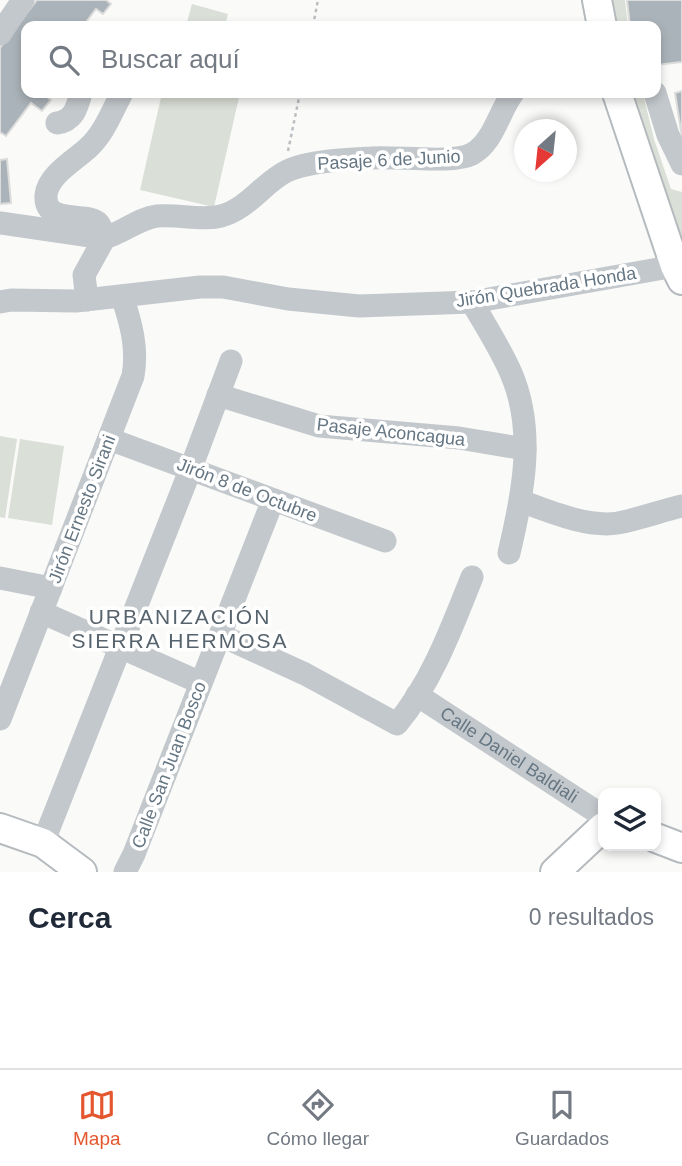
<!DOCTYPE html>
<html lang="es">
<meta charset="utf-8">
<style>
:root{--surface:#fff;--page:#f2f2f3;--text:#1f2937;--muted:#747a83;--line:#e0e1e3;--accent:#e4572e}
body{margin:0;font-family:Helvetica,sans-serif;background:var(--page);color:var(--text)}
.controls{position:absolute;right:21px;bottom:21px;display:grid;overflow:hidden;border-radius:14px;box-shadow:0 4px 10px #0003}
.controls button{width:63px;height:63px;display:grid;place-items:center;padding:0;border:0;border-bottom:2px solid var(--line);background:var(--surface);color:var(--text);font:35px sans-serif}
.compass{position:absolute;left:514px;top:119px;width:63px;height:63px;border-radius:50%;background:var(--surface);box-shadow:0 4px 10px #0003;rotate:207deg}
.list{margin:0;padding:0;list-style:none}
h2{display:flex;justify-content:space-between;align-items:center;height:91px;margin:0;padding:0 28px;font-size:30px}
h2 small{font-size:23px;font-weight:400;color:var(--muted)}
.icon{flex:none;width:38px;height:38px;fill:none;stroke:currentColor;stroke-width:2;stroke-linecap:round;stroke-linejoin:round}
.map{position:relative;flex:none;width:682px;height:872px;overflow:hidden}
.search{position:absolute;background:var(--surface);box-shadow:0 4px 10px #0003;left:21px;right:21px;top:21px;height:77px;display:flex;align-items:center;gap:18px;box-sizing:border-box;padding:0 24px;border-radius:14px;color:var(--muted);font-size:26px}
.sheet{height:196px;background:var(--surface)}
nav{display:flex;justify-content:space-around;align-items:center;box-sizing:border-box;height:98px;border-top:2px solid var(--line);background:var(--surface);font-size:19px;color:var(--muted)}
nav a{display:grid;justify-items:center;gap:4px}
nav .on{color:var(--accent)}
.map>svg:first-child{display:block}
</style>
<div class="map">
<svg width="682" height="872" viewBox="0 0 682 872">
<rect width="100%" height="100%" fill="#fafaf8"/>
<path fill="#dadfd7" d="M 607,0 L 625,0 L 628,26 L 613,26 Z
M 192,4 L 228,14 L 225,26 L 186,26 Z
M 162,93 L 240,93 L 214,207 L 140,190 Z
M 643,94 L 654,139 L 671,189 L 682,192 L 682,250 L 631,103 L 635,96 Z
M 0,436 L 17,439 L 5,518 L 0,517 Z
M 20,439 L 64,446 L 52,525 L 8,518 Z"/>
<path fill="#aab3b9" stroke="#dcdcda" stroke-width="2" d="M 37,0 L 106,0 L 111,4 L 103,14 L 96,9 L 83,26 L 26,26 L 26,93 L 42,93 L 51,100 L 42,111 L 31,103 L 6,136 L 0,132 L 0,48 Z
M 627,0 L 682,0 L 682,62 L 656,65 L 656,26 L 630,26 Z
M 682,91 L 682,137 L 675,93 Z
M 7,159 L 11,203 L 0,204 L 0,160 Z"/>
<g fill="none" stroke-linecap="round" stroke-linejoin="round">
<g stroke="#b5babe" stroke-width="32">
<path id="major" d="M 597,0 L 602,26
M 617,93 L 675,266 L 682,280
M 0,828 L 43,843 L 82,872
M 656,838 L 682,848
M 555,872 L 603,827"/>
</g>
<path stroke="#bbbfc2" stroke-width="2.5" stroke-dasharray="3.5 3.5" stroke-linecap="butt" d="M 313,26 L 318,0
M 288,151 L 300,93"/>
<g stroke="#c3c8cc" stroke-width="23">
<path d="M 0,34 L 23,0"/>
<path d="M 655,93 L 668,135 L 682,164"/>
<path d="M 57,123 C 74,121 77,107 81,93"/>
<path d="M 0,223 L 104,238 C 123,233 139,218 157,216 C 178,214 201,221 221,216 C 248,209 264,182 287,171 C 307,161 348,159 371,158 C 396,156 453,164 472,154 C 494,142 499,111 513,93"/>
<path d="M 87,300 L 84,275 L 105,237 C 103,233 101,226 98,223 C 88,212 44,226 46,195 C 48,175 75,160 88,148 C 104,134 112,111 122,93"/>
<path d="M 0,302 L 11,300 L 76,301 L 200,287 L 223,287 L 288,299 L 359,306 L 472,302 L 675,266"/>
<path d="M 472,302 C 485,325 500,348 511,373 C 536,431 523,494 509,553"/>
<path d="M 218,395 L 319,426 L 459,438 L 525,449"/>
<path d="M 109,439 L 385,541"/>
<path d="M 521,501 C 548,511 588,528 618,523 C 639,519 661,511 682,506"/>
<path d="M 0,578 L 51,588"/>
<path d="M 41,612 L 201,683"/>
<path d="M 220,635 L 305,674 L 397,724 C 432,682 452,627 472,577"/>
<path id="s1" d="M 417,695 L 603,816"/>
<path d="M 0,719 L 133,376 C 138,348 131,323 122,296"/>
<path d="M 43,843 L 191,468 L 231,361"/>
<path d="M 125,872 L 134,854 L 273,500"/>
</g>
<use href="#major" stroke="#fff" stroke-width="28"/>
</g>
<g text-anchor="middle" stroke-width="7" stroke-linejoin="round" paint-order="stroke">
<g font-size="18" fill="#657683" stroke="#fff">
<text transform="translate(389 160) rotate(-3)" y="6">Pasaje 6 de Junio</text>
<text transform="translate(546 287) rotate(-9)" y="6">Jirón Quebrada Honda</text>
<text transform="translate(391 432) rotate(6)" y="6">Pasaje Aconcagua</text>
<text transform="translate(247 490) rotate(21)" y="6">Jirón 8 de Octubre</text>
<text transform="translate(82 509) rotate(-69)" y="6">Jirón Ernesto Sirani</text>
<text dy="6" stroke="none"><textPath href="#s1" startOffset="110">Calle Daniel Baldiali</textPath></text>
<text transform="translate(169 765) rotate(-69)" y="6">Calle San Juan Bosco</text>
</g>
<g font-size="21" letter-spacing="2" fill="#57646e" stroke="#fff">
<text x="180" y="624">URBANIZACIÓN<tspan x="180" dy="24">SIERRA HERMOSA</tspan></text>
</g>
</g>
</svg>
<div class="controls">
<button><svg class="icon" aria-label="layers" viewBox="0 0 24 24"><path d="M12 4l9 5-9 5-9-5zM3 14l9 5 9-5"/></svg></button>
</div>
<svg class="compass" viewBox="-18 -18 36 36"><path d="M0-13l5 13h-10z" fill="#e53935"/><path d="M0 13l5-13h-10z" fill="#747a83"/></svg>
<div class="search"><svg class="icon" aria-label="search" viewBox="0 0 24 24"><circle cx="10" cy="10" r="6"/><path d="M15 15l6 6"/></svg>Buscar aquí</div>
</div>
<section class="sheet">
<h2>Cerca<small>0 resultados</small></h2>
<ul class="list">
</ul>
</section>
<nav>
<a class="on"><svg class="icon" aria-label="map" viewBox="0 0 24 24"><path d="M3 6l6-2 6 2 6-2v14l-6 2-6-2-6 2zM9 4v14M15 6v14"/></svg>Mapa</a>
<a><svg class="icon" aria-label="directions" viewBox="0 0 24 24"><path d="M12 3l9 9-9 9-9-9zM9 14v-3h6M13 9l2 2-2 2"/></svg>Cómo llegar</a>
<a><svg class="icon" aria-label="saved" viewBox="0 0 24 24"><path d="M7 4h10v16l-5-4-5 4z"/></svg>Guardados</a>
</nav>
